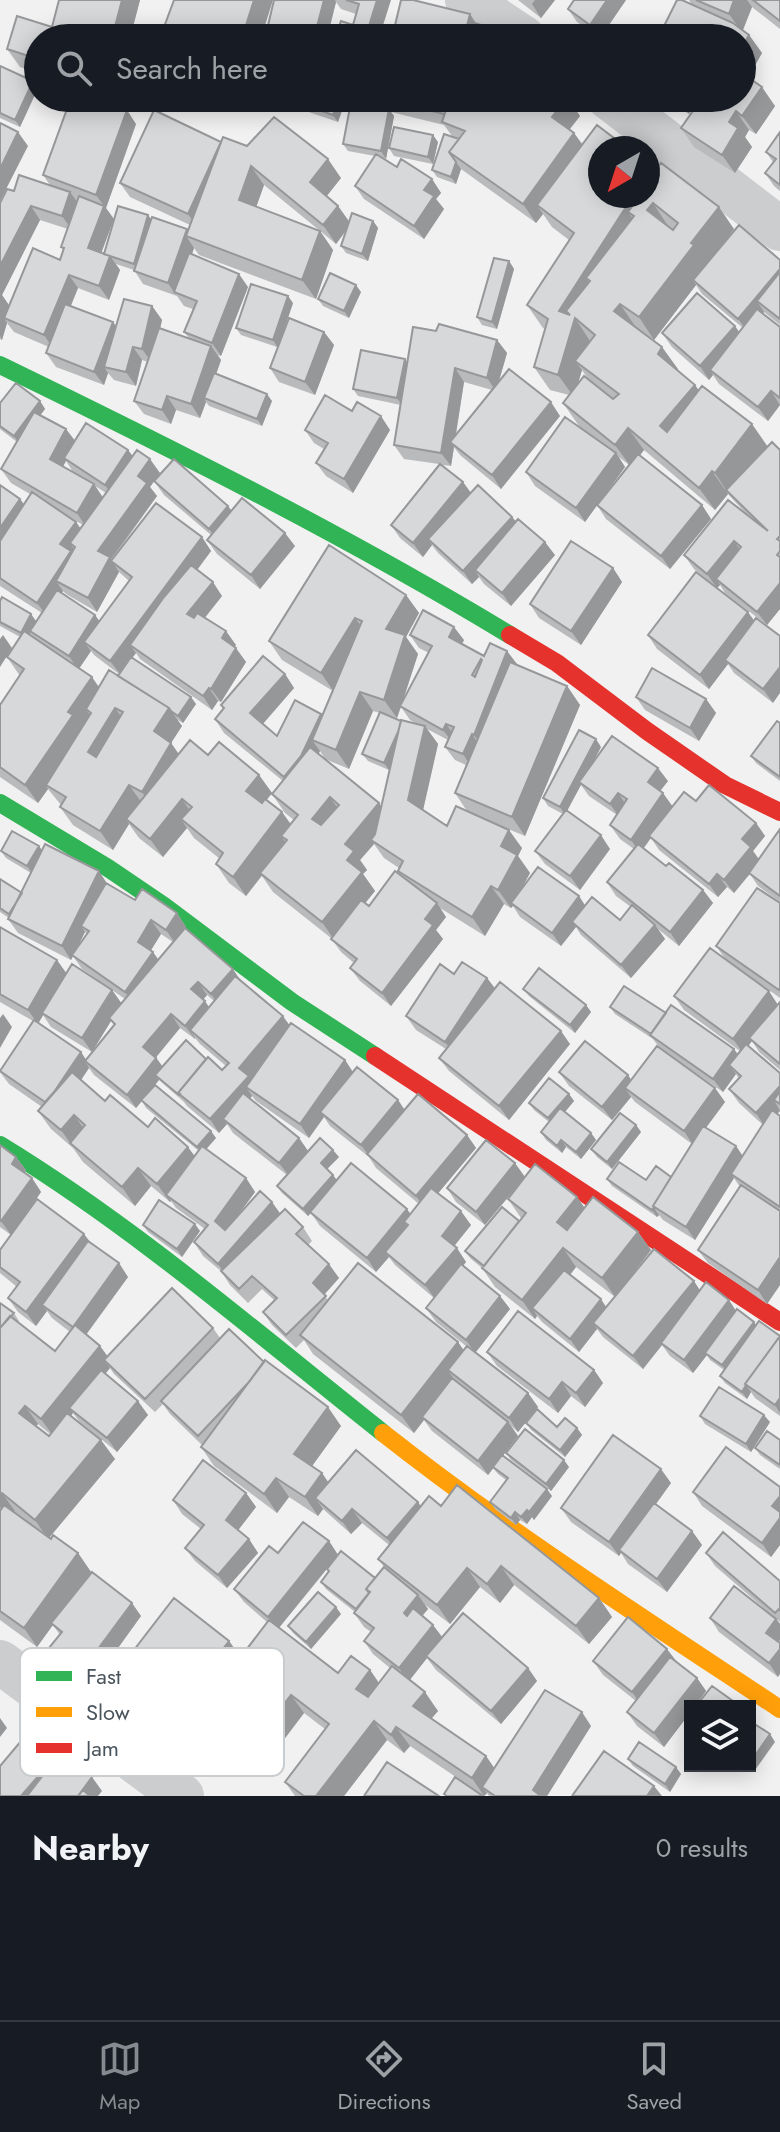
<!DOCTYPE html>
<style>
:root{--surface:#171b24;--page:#20242c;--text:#f1f3f6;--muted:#9ea1a6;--line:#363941;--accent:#848b90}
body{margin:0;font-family:Jost,sans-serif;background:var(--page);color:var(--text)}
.controls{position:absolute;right:24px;bottom:24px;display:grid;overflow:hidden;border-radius:0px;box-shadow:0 4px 20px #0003}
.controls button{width:72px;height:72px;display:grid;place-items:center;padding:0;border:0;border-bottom:2px solid var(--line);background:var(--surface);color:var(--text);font:40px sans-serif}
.compass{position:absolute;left:588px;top:136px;width:72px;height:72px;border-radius:50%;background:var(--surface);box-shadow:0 4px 20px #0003;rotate:219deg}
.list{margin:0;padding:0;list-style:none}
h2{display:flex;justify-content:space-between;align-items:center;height:104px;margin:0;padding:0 32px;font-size:34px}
h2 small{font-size:26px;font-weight:400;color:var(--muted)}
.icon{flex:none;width:44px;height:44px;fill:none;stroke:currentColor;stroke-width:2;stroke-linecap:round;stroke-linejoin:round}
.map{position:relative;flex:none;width:780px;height:1796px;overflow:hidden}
.search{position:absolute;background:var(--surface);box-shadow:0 4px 20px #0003;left:24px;right:24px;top:24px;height:88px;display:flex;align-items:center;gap:20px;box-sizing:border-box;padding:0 28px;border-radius:44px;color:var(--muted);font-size:30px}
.sheet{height:224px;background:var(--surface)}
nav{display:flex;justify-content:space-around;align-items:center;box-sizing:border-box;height:112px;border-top:2px solid var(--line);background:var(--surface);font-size:22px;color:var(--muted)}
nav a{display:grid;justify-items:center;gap:4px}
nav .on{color:var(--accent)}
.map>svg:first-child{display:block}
</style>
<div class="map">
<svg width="780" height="1796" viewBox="0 0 780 1796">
<rect width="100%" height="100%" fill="#f1f1f1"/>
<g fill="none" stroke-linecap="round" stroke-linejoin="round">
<path stroke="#cbcdcf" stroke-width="44" d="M 467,0 L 524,38
M 609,98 L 780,229
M 0,1662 L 182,1796"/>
<path stroke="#30b455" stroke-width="18" d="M 0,365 C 173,449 345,535 510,635
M 0,803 L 108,868 L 164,906 L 292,1002 L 375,1056
M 0,1145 C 136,1228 258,1334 383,1433"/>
<path stroke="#ff9f0a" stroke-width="18" d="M 383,1433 C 510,1533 646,1620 780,1709"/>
<path stroke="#e5322d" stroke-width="18" d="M 510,635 L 557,663 L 647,731 L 725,785 L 780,812
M 375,1056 L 780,1322"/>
</g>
<path fill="#b9babb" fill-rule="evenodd" d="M 140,0 L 130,38 L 38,38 L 38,73 L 20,67 L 7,49 Z
M 274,0 L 391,0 L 353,25 L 356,14 L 341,9 L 336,2 L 327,38 L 268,38 L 266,34 Z
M 518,0 L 555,0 L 541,18 Z
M 626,0 L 600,38 L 577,22 L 568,9 Z
M 689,0 L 780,0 L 780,29 L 752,7 L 743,30 L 749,35 L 762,53 L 748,78 L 775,106 L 756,134 L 749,130 L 745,137 L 752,147 L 735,173 L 694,147 L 681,128 L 694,109 L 692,108 L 689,114 L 659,98 L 742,98 Z
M 0,66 L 33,81 L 38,88 L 20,127 L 0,118 Z
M 201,98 L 225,98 L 223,106 Z
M 283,98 L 345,98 L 346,99 L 338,122 L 288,105 Z
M 374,98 L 567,98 L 580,116 L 570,129 L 574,133 L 582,144 L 600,196 L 648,196 L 654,172 L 734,229 L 721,246 L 780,260 L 780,325 L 764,312 L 763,314 L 780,327 L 780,405 L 768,421 L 719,384 L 713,375 L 709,380 L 672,347 L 662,333 L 739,332 L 743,328 L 702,294 L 696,285 L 654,340 L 635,326 L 662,347 L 677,370 L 695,385 L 699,391 L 768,447 L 780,450 L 780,609 L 767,625 L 725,593 L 720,585 L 717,588 L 694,569 L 684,555 L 749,517 L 728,494 L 715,510 L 644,450 L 640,455 L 702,505 L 711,519 L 670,569 L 606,519 L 597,505 L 585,522 L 535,486 L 526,472 L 591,436 L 579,426 L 563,403 L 569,395 L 550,390 L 534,367 L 545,329 L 543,328 L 527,305 L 569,240 L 552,227 L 543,214 L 536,223 L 461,169 L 456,184 L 437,177 L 432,170 L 452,136 L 444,125 L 391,112 L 394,116 L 386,159 L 383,158 L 397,167 L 432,179 L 441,193 L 436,199 L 444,209 L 424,239 L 364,199 L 355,186 L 375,156 L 348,151 L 343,144 L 385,108 L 379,99 ZM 582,370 L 588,379 L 577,385 L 579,380 ZM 619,457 L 629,465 L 604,496 L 625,467 Z
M 136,124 L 106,208 L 101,253 L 104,254 L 148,215 L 151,220 L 187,229 L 188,231 L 190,225 L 130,197 L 120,183 L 221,142 L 247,146 L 341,178 L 326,196 L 338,206 L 349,222 L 373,221 L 378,228 L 368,261 L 346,253 L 341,246 L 346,230 L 336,244 L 264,185 L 256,207 L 320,231 L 333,250 L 316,299 L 199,255 L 194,248 L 192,254 L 248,287 L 221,356 L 218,355 L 221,360 L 216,374 L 272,401 L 262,426 L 209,406 L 206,402 L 200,418 L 176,410 L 171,424 L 144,414 L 134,401 L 148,362 L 142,360 L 136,386 L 114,380 L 108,373 L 104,385 L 56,367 L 46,353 L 49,347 L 14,332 L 7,323 L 2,340 L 0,339 L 0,203 L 14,191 L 50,185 L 43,175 ZM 40,220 L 68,229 L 61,247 L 63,250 L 60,260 L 9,306 L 2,295 ZM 116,264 L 134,270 L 143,284 L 177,296 L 184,306 L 193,309 L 184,332 L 189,338 L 160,329 L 162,320 L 152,306 L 116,326 L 113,322 L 71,306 L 78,288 L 109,300 L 120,270 Z
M 780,132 L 780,191 L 774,186 L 765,173 L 773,162 L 766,152 Z
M 438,142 L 433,164 L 394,156 L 389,148 Z
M 509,261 L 514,269 L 497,329 L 482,325 L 477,317 Z
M 361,292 L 349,318 L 323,306 L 318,299 Z
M 293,303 L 282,335 L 324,332 L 334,345 L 315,395 L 279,382 L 270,368 L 277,347 L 241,335 L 236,328 Z
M 497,340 L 507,353 L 499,381 L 560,416 L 501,489 L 460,455 L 454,447 L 451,466 L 442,465 L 463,482 L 471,493 L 512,517 L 516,521 L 555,555 L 511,606 L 484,584 L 479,577 L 472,584 L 438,553 L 432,545 L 423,557 L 400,538 L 391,525 L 439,464 L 404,459 L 394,445 L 401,405 L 358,396 L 353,389 L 405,359 L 407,363 ZM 464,382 L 492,390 L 456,435 Z
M 40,401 L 45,409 L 40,415 L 75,441 L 128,450 L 132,456 L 160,473 L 150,487 L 157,496 L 112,560 L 202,537 L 211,551 L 197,570 L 222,596 L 205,618 L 236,645 L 234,647 L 246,662 L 221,702 L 218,701 L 212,710 L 140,659 L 136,653 L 132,658 L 196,704 L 183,723 L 176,719 L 182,726 L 171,743 L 179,754 L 208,755 L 259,775 L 272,793 L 267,800 L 282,812 L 291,824 L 294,820 L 285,813 L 272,794 L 283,781 L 224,733 L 215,719 L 223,709 L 221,705 L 285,674 L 294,688 L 263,724 L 277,736 L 321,714 L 323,716 L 333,691 L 282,660 L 269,641 L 406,595 L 419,613 L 406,637 L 418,654 L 402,704 L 429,653 L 419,648 L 410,635 L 464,640 L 462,644 L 484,656 L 507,651 L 516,665 L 567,686 L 580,705 L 525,836 L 489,821 L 522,848 L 518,856 L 530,873 L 522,887 L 579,896 L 585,906 L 620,920 L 631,907 L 616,896 L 607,882 L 634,849 L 620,839 L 610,825 L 617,815 L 589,796 L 581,785 L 567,810 L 610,849 L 580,890 L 545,864 L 535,851 L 563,814 L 548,806 L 543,798 L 601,747 L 590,768 L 668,781 L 660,791 L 673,807 L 696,801 L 756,823 L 765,836 L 753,851 L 759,859 L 780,829 L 780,902 L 758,886 L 750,874 L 734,893 L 727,887 L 718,897 L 659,850 L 651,838 L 644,848 L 666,866 L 703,890 L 713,903 L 679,946 L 658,929 L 665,939 L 631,978 L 581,935 L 576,927 L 561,946 L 520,917 L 513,906 L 511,908 L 504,904 L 485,936 L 440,908 L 446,917 L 436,930 L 443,939 L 391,1006 L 360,981 L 350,968 L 354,963 L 341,952 L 331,938 L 273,892 L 262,876 L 246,896 L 229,883 L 216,864 L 220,859 L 194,838 L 187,828 L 163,857 L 139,838 L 129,824 L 113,850 L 73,825 L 60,807 L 61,805 L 48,789 L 38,803 L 0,777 L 0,705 L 20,676 L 7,657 L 20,637 L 0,626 L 0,601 L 36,621 L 42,613 L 0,586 L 0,485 L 20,499 L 24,504 L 30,494 L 11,483 L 1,469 L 17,442 L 0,429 L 0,403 ZM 66,461 L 73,472 L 63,466 ZM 95,486 L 106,493 L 103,497 ZM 64,514 L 83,525 L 80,528 L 76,522 ZM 119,572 L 129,581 L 99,621 L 95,615 L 62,593 L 63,591 L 66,594 L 97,612 ZM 91,651 L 94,655 L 119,674 L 99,687 L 79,669 ZM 401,707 L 410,720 L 417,724 L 401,721 L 385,714 L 397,718 ZM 373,711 L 380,713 L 362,754 L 368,761 L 389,770 L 381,807 L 318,754 L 320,751 L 325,759 L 349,769 ZM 427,729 L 448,740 L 445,747 L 455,760 L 466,765 L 455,793 L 467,811 L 447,826 L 423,810 L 438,744 ZM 374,844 L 384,858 L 399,868 L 398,871 L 401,876 L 369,906 L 365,903 L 375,891 L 363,874 L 367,870 L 360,860 Z
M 352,411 L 390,430 L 353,493 L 326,476 L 316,463 L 324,449 L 314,443 L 305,430 Z
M 154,481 L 228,506 L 231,510 L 295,546 L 260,589 L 217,554 L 207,540 L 211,535 L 164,495 Z
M 613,568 L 622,582 L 581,645 L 539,618 L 530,604 Z
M 696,572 L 773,703 L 734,673 L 728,664 L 709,689 L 657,649 L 648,635 Z
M 636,697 L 706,699 L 716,713 L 699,741 L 645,710 Z
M 780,723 L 780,781 L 756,763 L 751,756 Z
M 1,851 L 42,851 L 108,884 L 135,900 L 177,913 L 186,927 L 185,928 L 290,1025 L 345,1060 L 353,1072 L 398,1100 L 405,1110 L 467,1135 L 476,1148 L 438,1193 L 471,1225 L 454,1246 L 466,1262 L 463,1266 L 500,1296 L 510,1309 L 476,1352 L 528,1393 L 538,1407 L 518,1432 L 511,1426 L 518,1436 L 503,1455 L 552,1496 L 534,1520 L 532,1517 L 527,1524 L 520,1520 L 516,1525 L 495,1509 L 490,1502 L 506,1480 L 498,1474 L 493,1468 L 488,1475 L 432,1431 L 424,1420 L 414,1433 L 313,1354 L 304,1340 L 296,1348 L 272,1325 L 263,1312 L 274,1300 L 262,1289 L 248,1303 L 230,1285 L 221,1271 L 203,1256 L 194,1242 L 205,1229 L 176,1208 L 171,1201 L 170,1202 L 151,1186 L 135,1206 L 83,1162 L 73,1148 L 51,1129 L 38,1111 L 42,1107 L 9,1084 L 0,1072 L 33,1021 L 0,1002 L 0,927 L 66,973 L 112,990 L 121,1003 L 125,999 L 82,969 L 73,956 L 71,960 L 18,933 L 8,919 L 9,918 L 0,912 L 0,879 L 22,893 L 31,873 L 6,858 ZM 85,932 L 87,934 L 77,948 ZM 161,934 L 173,942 L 158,960 L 151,950 ZM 207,995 L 214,1001 L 209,1007 L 203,1000 ZM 43,1015 L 51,1027 L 92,1052 L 111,1021 L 114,1025 L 86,1060 L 81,1052 L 38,1023 ZM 180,1028 L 195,1039 L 195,1038 L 200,1044 L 226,1066 L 222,1070 L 206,1059 L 162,1066 L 156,1057 ZM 89,1068 L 94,1075 L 136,1108 L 142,1101 L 146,1108 L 199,1151 L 195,1156 L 105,1101 L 81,1080 ZM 159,1080 L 184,1102 L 187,1106 L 219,1133 L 227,1124 L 233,1133 L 287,1175 L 277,1186 L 282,1193 L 308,1216 L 311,1213 L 320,1226 L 376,1272 L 389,1257 L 395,1265 L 434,1298 L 426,1308 L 436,1322 L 466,1346 L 463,1350 L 458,1342 L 328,1300 L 324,1295 L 339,1278 L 308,1245 L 312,1241 L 303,1227 L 280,1214 L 238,1215 L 255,1192 L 246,1178 L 206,1149 L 216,1138 L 155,1085 ZM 252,1096 L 256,1101 L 309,1138 L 324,1117 L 330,1126 L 369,1157 L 376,1168 L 419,1204 L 410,1214 L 337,1180 L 327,1169 L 339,1157 L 308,1151 L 299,1138 L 250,1099 Z
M 780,903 L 780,998 L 727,960 L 778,1005 L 780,1002 L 780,1070 L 759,1052 L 752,1041 L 748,1046 L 780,1073 L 780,1111 L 777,1114 L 780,1116 L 780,1285 L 767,1304 L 708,1263 L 698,1250 L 740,1187 L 734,1178 L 695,1240 L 663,1220 L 659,1215 L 657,1217 L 612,1186 L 607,1179 L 646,1180 L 671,1177 L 692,1144 L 635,1102 L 631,1097 L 612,1120 L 569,1086 L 559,1072 L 628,1075 L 631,1080 L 659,1047 L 653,1039 L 615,1014 L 610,1007 L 666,1013 L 738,1054 L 740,1051 L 684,1010 L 674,996 L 726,960 L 716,946 ZM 681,1063 L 723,1092 L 736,1074 L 739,1079 L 729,1089 L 739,1103 L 763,1125 L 743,1156 L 736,1146 L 706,1128 L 725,1102 L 715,1088 Z
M 454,974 L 487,978 L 495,989 L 570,1044 L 509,1120 L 449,1071 L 439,1058 L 446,1049 L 416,1030 L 406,1016 Z
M 523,989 L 586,1005 L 591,1012 L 575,1033 L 529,996 Z
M 569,1094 L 574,1101 L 565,1112 L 591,1133 L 596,1140 L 581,1159 L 566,1147 L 562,1153 L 546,1140 L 541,1132 L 549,1122 L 534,1110 L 529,1103 Z
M 636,1125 L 641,1132 L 612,1169 L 597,1157 L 591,1149 Z
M 0,1145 L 16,1157 L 26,1170 L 24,1173 L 32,1178 L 41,1192 L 11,1235 L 0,1227 Z
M 515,1163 L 485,1225 L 456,1202 L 447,1188 Z
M 577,1197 L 585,1208 L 638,1232 L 651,1250 L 621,1289 L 700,1290 L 736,1311 L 756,1325 L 780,1336 L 780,1416 L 755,1398 L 751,1392 L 747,1399 L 725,1383 L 720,1376 L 724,1370 L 710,1360 L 707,1355 L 693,1373 L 670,1356 L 662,1345 L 643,1369 L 603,1337 L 597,1329 L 579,1352 L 542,1322 L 537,1316 L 535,1319 L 495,1287 L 482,1268 L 470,1258 L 465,1251 L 519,1221 L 521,1218 L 508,1199 ZM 576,1267 L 615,1297 L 606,1308 L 570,1275 Z
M 143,1225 L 200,1231 L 182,1257 L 148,1232 Z
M 91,1243 L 128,1277 L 86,1335 L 100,1346 L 108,1357 L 213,1328 L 220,1338 L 264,1362 L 341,1426 L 312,1466 L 322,1473 L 328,1483 L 418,1502 L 420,1506 L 441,1506 L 599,1598 L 612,1617 L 589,1644 L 514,1585 L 500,1603 L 480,1587 L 450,1624 L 424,1604 L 428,1609 L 422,1616 L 442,1638 L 528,1668 L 537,1681 L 501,1724 L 436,1670 L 427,1658 L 410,1680 L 438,1711 L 431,1719 L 486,1756 L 494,1768 L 591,1726 L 547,1796 L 489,1796 L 487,1793 L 484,1796 L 410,1746 L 404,1753 L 387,1740 L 344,1796 L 295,1796 L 285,1782 L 325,1729 L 304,1713 L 267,1762 L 217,1724 L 204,1705 L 268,1623 L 244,1602 L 234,1589 L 278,1553 L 329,1541 L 338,1555 L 375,1578 L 385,1568 L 378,1559 L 389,1545 L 362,1523 L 351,1534 L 323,1509 L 318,1516 L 289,1497 L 277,1513 L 214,1466 L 201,1447 L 202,1445 L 170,1414 L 163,1404 L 155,1412 L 114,1374 L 110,1368 L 105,1374 L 148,1415 L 117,1452 L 79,1421 L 73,1413 L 71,1416 L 115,1459 L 49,1538 L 78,1553 L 91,1572 L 141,1616 L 82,1698 L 50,1673 L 40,1659 L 60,1635 L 53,1625 L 37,1647 L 0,1620 L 0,1303 L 14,1313 L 19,1321 L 18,1322 L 55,1351 L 70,1332 L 52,1318 L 47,1311 L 36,1326 L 18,1312 L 8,1298 L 17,1287 L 0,1273 L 0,1250 ZM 38,1424 L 50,1434 L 49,1436 L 36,1426 ZM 327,1569 L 329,1572 L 321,1582 L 326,1589 L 355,1612 L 354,1613 L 364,1627 L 371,1632 L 364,1641 L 373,1654 L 390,1668 L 379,1683 L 370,1670 L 338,1673 L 279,1628 Z
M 487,1352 L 594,1370 L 603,1383 L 585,1407 L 571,1396 L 558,1413 L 497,1366 Z
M 700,1416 L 770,1422 L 751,1452 L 705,1424 Z
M 526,1423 L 577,1428 L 582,1435 L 565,1457 L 531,1430 Z
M 780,1440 L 780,1469 L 760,1455 L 755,1448 Z
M 506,1453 L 569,1467 L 551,1491 L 511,1460 Z
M 671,1483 L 656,1504 L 692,1531 L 702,1545 L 667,1592 L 628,1564 L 621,1553 L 619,1556 L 571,1522 L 561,1508 Z
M 780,1487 L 780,1545 L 771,1557 L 702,1506 L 693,1492 Z
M 246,1493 L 256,1507 L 238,1530 L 249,1539 L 258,1553 L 227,1588 L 195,1561 L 185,1548 L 201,1529 L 182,1514 L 173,1500 Z
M 706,1553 L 780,1581 L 780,1622 L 777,1619 L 780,1624 L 778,1677 L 719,1632 L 710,1618 L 774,1617 L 715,1566 Z
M 341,1614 L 311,1649 L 293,1633 L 288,1626 Z
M 229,1641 L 239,1655 L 172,1742 L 117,1699 L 107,1685 Z
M 593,1661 L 677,1662 L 697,1678 L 706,1691 L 664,1747 L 637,1726 L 627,1712 L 636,1701 L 603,1675 Z
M 628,1759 L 681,1774 L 670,1792 L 633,1766 Z"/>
<path fill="#969799" d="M 122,0 L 140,0 L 130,38 L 112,38 Z
M 254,0 L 273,0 L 261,38 L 242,38 Z
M 324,0 L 335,0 L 336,2 L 327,38 L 314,38 Z
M 377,0 L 391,0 L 379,38 L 367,38 L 366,36 Z
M 535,0 L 555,0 L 541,18 L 532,4 Z
M 607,0 L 626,0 L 600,38 L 590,25 Z
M 734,0 L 747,0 L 752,7 L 742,32 L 729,14 Z
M 470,14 L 479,28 L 477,38 L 464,38 Z
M 749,35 L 762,53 L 744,85 L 742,81 L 742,47 Z
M 33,81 L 38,88 L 20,127 L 15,120 Z
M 762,87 L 775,106 L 756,134 L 742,116 Z
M 217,98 L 225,98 L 223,106 Z
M 339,98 L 345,98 L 346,99 L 338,122 L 333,115 Z
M 567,98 L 580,116 L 565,135 L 552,117 Z
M 678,98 L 685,98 L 692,108 L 689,114 Z
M 389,109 L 394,116 L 386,159 L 381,151 Z
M 127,110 L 136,124 L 106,208 L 114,219 L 98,262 L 88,248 L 104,206 L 96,195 Z
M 736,111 L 749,130 L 745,137 L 752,147 L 735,173 L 722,155 L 729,122 Z
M 18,132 L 28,146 L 0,201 L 0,169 Z
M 574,133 L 587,151 L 537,205 L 543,214 L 536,223 L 523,204 Z
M 433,135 L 438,142 L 433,164 L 428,157 Z
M 221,142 L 198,228 L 188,214 Z
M 328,159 L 341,178 L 323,201 L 310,182 Z
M 456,162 L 461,169 L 456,184 L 451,177 Z
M 649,164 L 665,187 L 648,196 L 648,166 Z
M 251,166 L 264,185 L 252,219 L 239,200 Z
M 432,179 L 441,193 L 436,199 L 444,209 L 424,239 L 414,226 L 424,190 Z
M 70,192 L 80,206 L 72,230 L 62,216 Z
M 631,196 L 641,196 L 634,216 L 628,212 L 641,230 L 590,281 L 586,278 L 599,296 L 575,318 L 590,341 L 575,361 L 582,370 L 574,397 L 558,375 L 559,311 Z
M 653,203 L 668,226 L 647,210 Z
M 31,206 L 40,220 L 2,295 L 11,308 L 4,318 L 7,323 L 2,340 L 0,336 L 0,266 Z
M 338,206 L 351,224 L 336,244 L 323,225 Z
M 719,207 L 734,229 L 707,265 L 693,280 L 696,285 L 654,340 L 639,317 L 691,243 Z
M 148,215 L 153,222 L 139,271 L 134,264 Z
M 373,221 L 378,228 L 368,261 L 362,254 Z
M 187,229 L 194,239 L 186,236 L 194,248 L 178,294 L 174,292 L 177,297 L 168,283 Z
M 320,231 L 333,250 L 316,299 L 302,280 Z
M 110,256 L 120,270 L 109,300 L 99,286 Z
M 509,261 L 514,269 L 497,329 L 492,322 Z
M 780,269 L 780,294 L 757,301 L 764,312 L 748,332 L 738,319 Z
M 239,274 L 248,287 L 221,356 L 212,343 Z
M 69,275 L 78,288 L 53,348 L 44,335 Z
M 356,285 L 361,292 L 349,318 L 344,311 Z
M 288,296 L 293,303 L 278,348 L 273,340 Z
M 620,304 L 635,326 L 614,311 Z
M 152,306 L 162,320 L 152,363 L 142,349 Z
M 113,322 L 123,336 L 104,367 L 108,373 L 104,385 L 94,372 Z
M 735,326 L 745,340 L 710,370 L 713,375 L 709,380 L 700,366 Z
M 324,332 L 334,345 L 315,395 L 305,382 Z
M 497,340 L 507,353 L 496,391 L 487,378 Z
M 211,346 L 221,360 L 207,400 L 204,398 L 206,402 L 200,418 L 191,404 Z
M 133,347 L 142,360 L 136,386 L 126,372 Z
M 662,347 L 678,369 L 673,376 L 658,354 Z
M 405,359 L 410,366 L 402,405 L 397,398 Z
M 455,368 L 464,382 L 454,445 L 450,442 L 454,447 L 451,466 L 441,453 Z
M 695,385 L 710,407 L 676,448 L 660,426 Z
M 771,391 L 780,405 L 768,421 L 758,407 Z
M 267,394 L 272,401 L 262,426 L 257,419 Z
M 167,396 L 176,410 L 171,424 L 162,410 Z
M 40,401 L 45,409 L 19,444 L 14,436 Z
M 551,402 L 560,416 L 501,489 L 492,475 Z
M 381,416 L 390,430 L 353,493 L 344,479 Z
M 752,424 L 768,447 L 726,490 L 715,473 Z
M 628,428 L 644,450 L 631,467 L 615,445 Z
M 66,429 L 76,442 L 64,458 L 66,461 L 60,472 L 50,459 Z
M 128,450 L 138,463 L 115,499 L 105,485 Z
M 616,453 L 625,467 L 585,522 L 576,508 Z
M 150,459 L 160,473 L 150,487 L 157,496 L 111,559 L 119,572 L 97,612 L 88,598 L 98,551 L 138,476 Z
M 712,471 L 728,494 L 715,510 L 699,488 Z
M 463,482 L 473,496 L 428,539 L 432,545 L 423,557 L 413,543 Z
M 94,484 L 103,498 L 86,527 L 77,513 Z
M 20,499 L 30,513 L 0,556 L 0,528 Z
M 702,505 L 711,519 L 670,569 L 661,556 Z
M 228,506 L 238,520 L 219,542 L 209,529 Z
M 512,517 L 522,530 L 475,570 L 479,577 L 472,584 L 463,571 Z
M 76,522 L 85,535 L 70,543 L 75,551 L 56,581 L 63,591 L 47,616 L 37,603 L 60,544 Z
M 285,533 L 295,546 L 260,589 L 251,575 Z
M 202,537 L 211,551 L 138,650 L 130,645 L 136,653 L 120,674 L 110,661 Z
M 734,541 L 743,554 L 716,579 L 720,585 L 717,588 L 707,574 Z
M 545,542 L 555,555 L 511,606 L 502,593 Z
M 613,568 L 622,582 L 581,645 L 571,631 Z
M 213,582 L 222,596 L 197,627 L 187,614 Z
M 780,583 L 780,609 L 767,625 L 757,612 Z
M 406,595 L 419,613 L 406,637 L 418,654 L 397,718 L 384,700 L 386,629 Z
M 748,612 L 758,626 L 725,660 L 728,664 L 709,689 L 700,675 Z
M 31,614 L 36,621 L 26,641 L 21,633 Z
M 95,615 L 105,629 L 84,642 L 91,651 L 78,670 L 69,656 Z
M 355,618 L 369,636 L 334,692 L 321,673 Z
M 454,627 L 464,640 L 458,651 L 449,637 Z
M 226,631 L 236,645 L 232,651 L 222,638 Z
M 3,635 L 12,648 L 0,667 L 0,639 Z
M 236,648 L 246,662 L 221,702 L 211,689 Z
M 507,651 L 517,664 L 484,749 L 474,735 Z
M 780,667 L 780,693 L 773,703 L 763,689 Z
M 285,674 L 294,688 L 260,727 L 250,713 Z
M 92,677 L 105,696 L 91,713 L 86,709 L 91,717 L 46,785 L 48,789 L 38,803 L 25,785 L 68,712 Z
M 567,686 L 580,705 L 525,836 L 512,817 Z
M 209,688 L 218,701 L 212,710 L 203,696 Z
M 360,692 L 373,711 L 349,769 L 336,750 Z
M 191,697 L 196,704 L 183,723 L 178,716 Z
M 706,699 L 716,713 L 699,741 L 690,728 Z
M 115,708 L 128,726 L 101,771 L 88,752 Z
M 169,708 L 182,726 L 171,743 L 184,762 L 155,811 L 142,792 L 154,731 Z
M 321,714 L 331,727 L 312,740 L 320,751 L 311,769 L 294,791 L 284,777 Z
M 402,722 L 389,770 L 384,763 Z
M 446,724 L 456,738 L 453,743 L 443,730 Z
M 425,726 L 438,744 L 421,819 L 408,800 Z
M 472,734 L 481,748 L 472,768 L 463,754 Z
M 596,739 L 601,747 L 565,815 L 560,807 Z
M 658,768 L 668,781 L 657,795 L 648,782 Z
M 259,775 L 272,793 L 259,809 L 246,791 Z
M 129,785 L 142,803 L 126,819 L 129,824 L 113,850 L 100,831 Z
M 618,793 L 627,806 L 619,817 L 610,804 Z
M 663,793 L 673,807 L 640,853 L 631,840 Z
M 330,797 L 343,816 L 325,837 L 312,819 Z
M 182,799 L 195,818 L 181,819 L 187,828 L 163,857 L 150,839 Z
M 379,803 L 392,822 L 371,840 L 374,844 L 360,860 L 367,870 L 363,874 L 375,891 L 335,941 L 322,922 L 347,860 L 345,844 Z
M 282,812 L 295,831 L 281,836 L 286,843 L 246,896 L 233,877 Z
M 756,823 L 765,836 L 753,851 L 760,861 L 734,893 L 724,880 L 742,839 Z
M 509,830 L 522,848 L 518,856 L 530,873 L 513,905 L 511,903 L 513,906 L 511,908 L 498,890 L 501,846 Z
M 601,835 L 610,849 L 580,890 L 570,876 Z
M 39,846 L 44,853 L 32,873 L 27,866 Z
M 99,871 L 108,885 L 81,926 L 85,932 L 71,960 L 62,946 Z
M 717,874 L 727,887 L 718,897 L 709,884 Z
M 491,886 L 504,904 L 485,936 L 472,917 Z
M 703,890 L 713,903 L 679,946 L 670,932 Z
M 579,896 L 588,910 L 572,922 L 576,927 L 561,946 L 552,933 Z
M 437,903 L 446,917 L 436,930 L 443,939 L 391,1006 L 382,993 L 425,919 Z
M 177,913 L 186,927 L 175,943 L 166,930 Z
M 151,920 L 161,934 L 148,955 L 138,942 Z
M 655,925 L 665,939 L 631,978 L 621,965 Z
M 153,952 L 163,966 L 135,1006 L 125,992 Z
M 57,960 L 67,974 L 38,1024 L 28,1010 Z
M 233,969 L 242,983 L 220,1007 L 211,994 Z
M 487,978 L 497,991 L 455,1055 L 445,1042 Z
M 198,982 L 207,995 L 200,1003 L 191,989 Z
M 112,990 L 122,1004 L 109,1018 L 111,1021 L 92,1052 L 82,1038 Z
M 769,991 L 778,1005 L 749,1038 L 752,1041 L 743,1053 L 733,1039 Z
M 205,1001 L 214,1015 L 190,1030 L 195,1038 L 195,1039 L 185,1026 Z
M 586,1005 L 591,1012 L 575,1033 L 570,1025 Z
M 3,1014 L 12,1027 L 0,1048 L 0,1018 Z
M 171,1014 L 180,1028 L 153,1061 L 143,1047 Z
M 283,1016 L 292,1029 L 251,1079 L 258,1090 L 246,1087 L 252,1096 L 228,1123 L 223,1119 L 227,1124 L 219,1133 L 210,1119 L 239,1068 Z
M 561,1031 L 570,1044 L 509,1120 L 499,1106 Z
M 734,1049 L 744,1063 L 729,1065 L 736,1074 L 723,1092 L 713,1079 Z
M 81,1052 L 90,1066 L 85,1061 L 89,1068 L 56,1117 L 47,1103 Z
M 156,1058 L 166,1071 L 155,1075 L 159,1080 L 136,1108 L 127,1095 Z
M 345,1060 L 354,1074 L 320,1112 L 324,1117 L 309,1138 L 300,1124 Z
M 628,1075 L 637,1089 L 625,1088 L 631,1097 L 612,1120 L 602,1107 Z
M 780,1086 L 780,1104 L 774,1100 L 780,1111 L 765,1127 L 756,1113 Z
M 715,1088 L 725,1102 L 693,1145 L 684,1131 Z
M 569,1094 L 574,1101 L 553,1126 L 548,1118 Z
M 398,1100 L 407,1114 L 369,1156 L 361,1145 Z
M 74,1115 L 87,1133 L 71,1144 L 61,1130 Z
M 636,1125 L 641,1132 L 612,1169 L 607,1162 Z
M 211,1131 L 216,1138 L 202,1154 L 197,1147 Z
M 591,1133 L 596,1140 L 581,1159 L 576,1152 Z
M 467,1135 L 476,1148 L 425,1209 L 416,1196 Z
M 299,1138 L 308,1151 L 289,1176 L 279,1163 Z
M 561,1140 L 566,1147 L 562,1153 L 557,1146 Z
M 736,1146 L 745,1160 L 731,1174 L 734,1178 L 695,1240 L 686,1227 Z
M 188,1147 L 202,1166 L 166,1195 L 171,1201 L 170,1202 L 157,1184 Z
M 333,1150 L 339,1157 L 326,1170 L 321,1163 Z
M 16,1157 L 26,1170 L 21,1177 L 12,1164 Z
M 515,1163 L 525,1177 L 485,1225 L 476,1212 Z
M 138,1168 L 151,1186 L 135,1206 L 122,1187 Z
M 333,1175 L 338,1182 L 308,1216 L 303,1209 Z
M 32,1178 L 41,1192 L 11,1235 L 1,1221 Z
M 246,1178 L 255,1192 L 224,1234 L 215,1221 Z
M 577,1197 L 590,1216 L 570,1240 L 557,1222 Z
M 272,1202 L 282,1216 L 227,1277 L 218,1264 Z
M 654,1208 L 659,1215 L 657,1217 L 652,1210 Z
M 407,1209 L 416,1222 L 404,1222 L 410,1230 L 385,1252 L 389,1257 L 376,1272 L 367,1258 Z
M 461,1211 L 471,1225 L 451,1250 L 442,1236 Z
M 195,1224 L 200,1231 L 182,1257 L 177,1249 Z
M 638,1232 L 651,1250 L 615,1297 L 602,1278 Z
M 84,1234 L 94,1247 L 42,1305 L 47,1311 L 36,1326 L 26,1312 Z
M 457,1248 L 466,1262 L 435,1299 L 425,1285 Z
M 563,1248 L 576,1267 L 539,1314 L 532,1308 L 537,1316 L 535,1319 L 522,1300 Z
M 780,1257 L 780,1285 L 767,1304 L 758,1290 Z
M 119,1263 L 128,1277 L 82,1340 L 73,1327 Z
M 329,1264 L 339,1278 L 322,1297 L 313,1283 Z
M 694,1281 L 703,1295 L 661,1343 L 662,1345 L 643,1369 L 633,1356 Z
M 500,1296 L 510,1309 L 475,1353 L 466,1340 Z
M 601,1299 L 610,1313 L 593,1323 L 597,1329 L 579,1352 L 570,1339 Z
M 729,1300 L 738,1314 L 705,1353 L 707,1355 L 693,1373 L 684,1360 Z
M 754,1322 L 759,1329 L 727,1373 L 722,1365 Z
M 458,1342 L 471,1361 L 448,1370 L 455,1381 L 422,1417 L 424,1420 L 414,1433 L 401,1415 Z
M 100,1346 L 113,1364 L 104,1360 L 110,1368 L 74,1412 L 69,1408 L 73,1413 L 54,1437 L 41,1419 Z
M 594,1370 L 603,1383 L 585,1407 L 576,1393 Z
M 562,1382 L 571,1396 L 558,1413 L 549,1399 Z
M 746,1385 L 751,1392 L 747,1399 L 742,1392 Z
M 528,1393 L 538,1407 L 518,1432 L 509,1418 Z
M 780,1398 L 780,1413 L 775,1405 Z
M 138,1401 L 148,1415 L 117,1452 L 107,1438 Z
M 25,1406 L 38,1424 L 32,1431 L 19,1413 Z
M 328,1407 L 341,1426 L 307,1473 L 294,1454 Z
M 764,1415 L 770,1422 L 751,1452 L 746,1444 Z
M 508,1422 L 518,1436 L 488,1475 L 478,1461 Z
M 577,1428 L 582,1435 L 565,1457 L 560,1450 Z
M 101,1440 L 115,1459 L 48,1539 L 35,1520 Z
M 564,1460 L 569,1467 L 551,1491 L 546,1484 Z
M 661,1469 L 671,1483 L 621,1552 L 619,1550 L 621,1553 L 619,1556 L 609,1542 Z
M 322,1473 L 335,1492 L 315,1498 L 323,1509 L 318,1516 L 305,1497 Z
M 276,1478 L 289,1497 L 277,1513 L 264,1494 Z
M 547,1489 L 552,1496 L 534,1520 L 529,1512 Z
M 2,1493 L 15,1511 L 8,1518 L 0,1507 L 0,1495 Z
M 246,1493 L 256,1507 L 236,1533 L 226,1520 Z
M 780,1496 L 780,1517 L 772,1506 Z
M 418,1502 L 427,1516 L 396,1552 L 387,1538 Z
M 352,1509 L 362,1523 L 351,1534 L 342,1521 Z
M 527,1510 L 532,1517 L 527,1524 L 521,1517 Z
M 515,1512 L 520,1520 L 516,1525 L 511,1518 Z
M 780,1518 L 780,1545 L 771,1557 L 762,1543 Z
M 692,1531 L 702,1545 L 667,1592 L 657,1579 Z
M 249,1539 L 258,1553 L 227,1588 L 218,1575 Z
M 329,1541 L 338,1555 L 277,1630 L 268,1617 Z
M 78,1553 L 91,1572 L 37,1647 L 24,1628 Z
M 501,1566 L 514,1585 L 500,1603 L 487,1584 Z
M 467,1568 L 480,1587 L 450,1624 L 437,1605 Z
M 418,1595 L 428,1609 L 413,1627 L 404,1613 Z
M 599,1598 L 612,1617 L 589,1644 L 576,1626 Z
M 132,1603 L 141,1616 L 82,1698 L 72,1684 Z
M 336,1607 L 341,1614 L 311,1649 L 306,1642 Z
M 776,1619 L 780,1624 L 780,1640 L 776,1646 L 766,1633 Z
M 433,1625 L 443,1638 L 408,1682 L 399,1668 Z
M 229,1641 L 239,1655 L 172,1742 L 162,1728 Z
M 667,1649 L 677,1662 L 642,1706 L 632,1692 Z
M 780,1649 L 780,1674 L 778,1677 L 769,1663 Z
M 528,1668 L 537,1681 L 501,1724 L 491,1711 Z
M 370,1670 L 383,1689 L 369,1707 L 356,1689 Z
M 697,1678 L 706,1691 L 695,1706 L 690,1706 L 690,1713 L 664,1747 L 654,1733 Z
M 425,1692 L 438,1711 L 426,1725 L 413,1706 Z
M 291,1695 L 304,1713 L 267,1762 L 254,1743 Z
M 582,1712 L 591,1726 L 547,1796 L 537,1796 L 533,1790 Z
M 0,1718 L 7,1728 L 0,1737 Z
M 374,1721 L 387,1740 L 344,1796 L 316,1796 Z
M 396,1727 L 410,1746 L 404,1753 L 391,1735 Z
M 770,1734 L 775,1742 L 755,1770 L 750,1763 Z
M 486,1756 L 499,1775 L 482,1787 L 487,1793 L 484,1796 L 472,1778 Z
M 54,1758 L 64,1771 L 42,1796 L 21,1796 Z
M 676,1767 L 681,1774 L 670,1792 L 665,1784 Z
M 92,1777 L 102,1791 L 98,1796 L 78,1796 Z
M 654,1786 L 662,1796 L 647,1796 Z"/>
<path fill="#d7d8da" stroke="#969799" stroke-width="2" fill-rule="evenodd" d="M 59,0 L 122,0 L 112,38 L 38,38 L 38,59 L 7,49 L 17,16 L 52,27 Z
M 174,0 L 254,0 L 242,38 L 160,38 Z
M 274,0 L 324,0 L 314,38 L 282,38 L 266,34 Z
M 346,0 L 377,0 L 366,36 L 370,38 L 335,38 L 341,21 L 353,25 L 359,4 Z
M 401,0 L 413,0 L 470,14 L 464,38 L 392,38 Z
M 574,0 L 607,0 L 590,25 L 568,9 Z
M 677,0 L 682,0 L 733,23 L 749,35 L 742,47 L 742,38 L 658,38 Z
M 696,0 L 734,0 L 729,14 Z
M 753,0 L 780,0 L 780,21 Z
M 475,23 L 510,35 L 509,38 L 470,38 Z
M 0,66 L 33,81 L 15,120 L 0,113 Z
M 742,73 L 762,87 L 742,116 L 736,111 L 729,122 L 738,128 L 722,155 L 681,128 L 702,98 L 742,98 Z
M 71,98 L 93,98 L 127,110 L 96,195 L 43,175 Z
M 285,98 L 339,98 L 333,115 Z
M 381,98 L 450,98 L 444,114 Z
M 450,98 L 566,98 L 552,117 L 574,133 L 523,204 L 449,152 L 465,131 L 442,122 Z
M 351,102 L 389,109 L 381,151 L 343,144 Z
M 154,110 L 221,142 L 188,214 L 120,183 Z
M 274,117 L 328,159 L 310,182 L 338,206 L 323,225 L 251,166 L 239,200 L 320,231 L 302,280 L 186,236 L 223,137 L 247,146 Z
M 0,123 L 18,132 L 0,169 Z
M 597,125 L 627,148 L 600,148 L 600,196 L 633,196 L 559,311 L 570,315 L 566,311 L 590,281 L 586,278 L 634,216 L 628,212 L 640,196 L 648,196 L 648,180 L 661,163 L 719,207 L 691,243 L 694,245 L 639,317 L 620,304 L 614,311 L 662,347 L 658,354 L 695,385 L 660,426 L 667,432 L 702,386 L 752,424 L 715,473 L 712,471 L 699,488 L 628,428 L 615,445 L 563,403 L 584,376 L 613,399 L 619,394 L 575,361 L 595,335 L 575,318 L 558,375 L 534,367 L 548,319 L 527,305 L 574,233 L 537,205 ZM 653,203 L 678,223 L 673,230 L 647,210 Z
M 394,127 L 433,135 L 428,157 L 389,148 Z
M 780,132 L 780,185 L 765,173 L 776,159 L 766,152 Z
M 444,134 L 459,139 L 449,152 L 456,162 L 451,177 L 432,170 Z
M 376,154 L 397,167 L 401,159 L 432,179 L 424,190 L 434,196 L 414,226 L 355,186 Z
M 19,175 L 70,192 L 62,216 L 31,206 L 0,266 L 0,203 L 7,189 L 14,191 Z
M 79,196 L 104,206 L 88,248 L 110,256 L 99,286 L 69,275 L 44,335 L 4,318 L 33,248 L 60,260 L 64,248 L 61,247 Z
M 118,206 L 148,215 L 134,264 L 104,254 Z
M 352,213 L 373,221 L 362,254 L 341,246 Z
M 152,217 L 187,229 L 168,283 L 134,271 Z
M 739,225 L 780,260 L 780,269 L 738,319 L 693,280 Z
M 189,253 L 239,274 L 212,343 L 184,332 L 197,301 L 174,292 Z
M 494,258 L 509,261 L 492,322 L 477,317 Z
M 780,272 L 780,319 L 757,301 Z
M 330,273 L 356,285 L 344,311 L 318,299 Z
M 251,284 L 288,296 L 273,340 L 236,328 Z
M 697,293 L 735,326 L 700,366 L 662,333 Z
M 124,299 L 152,306 L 142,349 L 133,347 L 126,372 L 104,367 Z
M 65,304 L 113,322 L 94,372 L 46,353 Z
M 757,309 L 780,327 L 780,398 L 771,391 L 758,407 L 710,370 Z
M 289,318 L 324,332 L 305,382 L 270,368 Z
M 439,324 L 497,340 L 487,378 L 455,368 L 441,453 L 394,445 L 413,327 L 436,331 Z
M 159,328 L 211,346 L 191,404 L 167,396 L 162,410 L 134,401 Z
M 361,350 L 405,359 L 397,398 L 353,389 Z
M 509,369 L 551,402 L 492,475 L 450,442 Z
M 214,373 L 267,394 L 257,419 L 204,398 Z
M 16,383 L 40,401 L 14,436 L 0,426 L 0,403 Z
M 325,395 L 352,411 L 357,402 L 381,416 L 344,479 L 316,463 L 328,443 L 305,430 Z
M 34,412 L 66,429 L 50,459 L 94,484 L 77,513 L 1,469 Z
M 565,417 L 616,453 L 576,508 L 526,472 Z
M 86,423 L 128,450 L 105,485 L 64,458 Z
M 772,442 L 780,450 L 780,536 L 777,539 L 780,541 L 780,551 L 777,555 L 780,557 L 780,583 L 757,612 L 716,579 L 741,547 L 734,541 L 707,574 L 684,555 L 728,500 L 768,531 L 726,490 Z
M 137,450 L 150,459 L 138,476 L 147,483 L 98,551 L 110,557 L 88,598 L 56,581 L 75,547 L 70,543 Z
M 638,454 L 702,505 L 661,556 L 597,505 Z
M 174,459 L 228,506 L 209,529 L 154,481 Z
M 440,464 L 463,482 L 413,543 L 391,525 Z
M 0,485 L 20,499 L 0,528 Z
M 478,485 L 512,517 L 463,571 L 428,539 Z
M 32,492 L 76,522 L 60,544 L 71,551 L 37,603 L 0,578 L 0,541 Z
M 242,498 L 285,533 L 251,575 L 207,540 Z
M 156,503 L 202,537 L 110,661 L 84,642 L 132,577 L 111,561 Z
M 518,519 L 545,542 L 502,593 L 475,570 Z
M 571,541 L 613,568 L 571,631 L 530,604 Z
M 329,545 L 406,595 L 386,629 L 405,635 L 384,700 L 360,692 L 336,750 L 312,740 L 362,621 L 355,618 L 321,673 L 269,641 Z
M 191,565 L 213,582 L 187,614 L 194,618 L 197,613 L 226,631 L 222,638 L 236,648 L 211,689 L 209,688 L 203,696 L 130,645 L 164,597 Z
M 696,572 L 748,612 L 700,675 L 648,635 Z
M 57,590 L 95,615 L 69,656 L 30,631 Z
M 2,597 L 31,614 L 21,633 L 0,622 L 0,601 Z
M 423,610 L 454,627 L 449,637 L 484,656 L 490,643 L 507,651 L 474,735 L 472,734 L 463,754 L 445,747 L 454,727 L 446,724 L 443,730 L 400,706 L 432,646 L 410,635 ZM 481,659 L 482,660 L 475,677 L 472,675 Z
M 756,618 L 780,636 L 780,667 L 763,689 L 725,660 Z
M 24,631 L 92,677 L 68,712 L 73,715 L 25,785 L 0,767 L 0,705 L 24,669 L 7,657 Z
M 263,656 L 285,674 L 250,713 L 277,736 L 295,700 L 321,714 L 301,756 L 284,777 L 215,719 L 224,708 L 221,705 Z
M 131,657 L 191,697 L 178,716 L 171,711 L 169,708 L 118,676 Z
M 510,662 L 567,686 L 512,817 L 455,793 Z
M 652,668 L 706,699 L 690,728 L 636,697 Z
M 109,670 L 169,708 L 154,731 L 171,743 L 142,792 L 129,785 L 100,831 L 60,807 L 66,797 L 46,785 L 91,713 L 86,709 ZM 115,708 L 123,712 L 96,757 L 88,752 Z
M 380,712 L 401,721 L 398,732 L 384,763 L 362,754 Z
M 401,720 L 425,726 L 408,800 L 447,826 L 456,806 L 509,830 L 501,846 L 517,855 L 498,890 L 491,886 L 472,917 L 398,871 L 403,861 L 371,840 L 375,834 Z
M 777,721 L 780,723 L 780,777 L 751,756 Z
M 579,730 L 596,739 L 560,807 L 543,798 Z
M 612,736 L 658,768 L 648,782 L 663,793 L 631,840 L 610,825 L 627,799 L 618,793 L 610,804 L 579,782 Z
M 190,740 L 208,755 L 219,742 L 259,775 L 246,791 L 262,803 L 265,799 L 282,812 L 233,877 L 216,864 L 223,853 L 181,819 L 192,807 L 182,799 L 150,839 L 126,819 Z
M 310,747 L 379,803 L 345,844 L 354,851 L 347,860 L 362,872 L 322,922 L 260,873 L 287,840 L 281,836 L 298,815 L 272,794 ZM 330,797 L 339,805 L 321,825 L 312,819 Z
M 709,785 L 756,823 L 742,839 L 751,847 L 724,880 L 717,874 L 709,884 L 649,836 L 684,792 L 696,801 Z
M 566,810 L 601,835 L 570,876 L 535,851 Z
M 780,829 L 780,896 L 749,873 Z
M 12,831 L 39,846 L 27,866 L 1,851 Z
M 45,844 L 99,871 L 62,946 L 8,919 Z
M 638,844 L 666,866 L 669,863 L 703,890 L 670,932 L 607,882 Z
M 538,867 L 579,896 L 552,933 L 511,903 Z
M 395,871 L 437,903 L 425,919 L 433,925 L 382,993 L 350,968 L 357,959 L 331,939 L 361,900 L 369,906 Z
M 0,879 L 22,893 L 9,914 L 0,908 Z
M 106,883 L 135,900 L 142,889 L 177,913 L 166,930 L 151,920 L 138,942 L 153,952 L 125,992 L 72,955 L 89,931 L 81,926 Z
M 757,888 L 780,903 L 780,988 L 779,990 L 716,946 Z
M 592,897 L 620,920 L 632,905 L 655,925 L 621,965 L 572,922 Z
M 0,927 L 57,960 L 28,1010 L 0,994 Z
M 185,928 L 233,969 L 211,994 L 198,982 L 191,989 L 205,1001 L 185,1026 L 171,1014 L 143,1047 L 156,1058 L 127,1095 L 85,1061 L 115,1024 L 109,1018 Z
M 710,948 L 769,991 L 733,1039 L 674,996 Z
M 462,962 L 487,978 L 445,1042 L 406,1016 L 440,964 L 454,974 Z
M 72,964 L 112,990 L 82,1038 L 42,1013 Z
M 539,968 L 586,1005 L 570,1025 L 523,989 Z
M 235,976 L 283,1016 L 239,1068 L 249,1076 L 210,1119 L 178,1093 L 208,1057 L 222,1070 L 229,1063 L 190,1030 Z
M 500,982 L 561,1031 L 499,1106 L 439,1058 Z
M 624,986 L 666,1013 L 651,1034 L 610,1007 Z
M 780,1002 L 780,1064 L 749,1038 Z
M 671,1005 L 734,1049 L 713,1079 L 650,1035 Z
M 34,1020 L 81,1052 L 54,1092 L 45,1102 L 0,1071 Z
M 291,1023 L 345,1060 L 300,1124 L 246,1087 Z
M 186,1040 L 206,1059 L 178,1093 L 180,1094 L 179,1095 L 155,1075 Z
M 585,1041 L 628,1075 L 602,1107 L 559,1072 Z
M 746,1044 L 780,1073 L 780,1086 L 756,1113 L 729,1089 L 741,1076 L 729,1065 Z
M 657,1046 L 715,1088 L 684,1131 L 625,1088 Z
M 357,1067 L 398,1100 L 361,1145 L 320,1112 Z
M 72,1072 L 105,1101 L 110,1095 L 148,1127 L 155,1118 L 188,1147 L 157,1184 L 138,1168 L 122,1187 L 70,1143 L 85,1125 L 74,1115 L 61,1130 L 38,1111 Z
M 549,1078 L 569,1094 L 548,1118 L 529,1103 Z
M 155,1085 L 211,1131 L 197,1147 L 141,1100 Z
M 780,1091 L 780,1104 L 774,1100 Z
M 243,1093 L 299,1138 L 279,1163 L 223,1119 Z
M 418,1094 L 467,1135 L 416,1196 L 367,1154 Z
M 560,1108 L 591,1133 L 576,1152 L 561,1140 L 557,1146 L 541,1132 Z
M 772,1110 L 780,1116 L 780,1207 L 731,1174 Z
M 620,1113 L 636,1125 L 607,1162 L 591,1149 Z
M 703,1126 L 736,1146 L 686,1227 L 653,1206 Z
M 320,1138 L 333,1150 L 321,1163 L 333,1175 L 303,1209 L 277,1186 Z
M 486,1140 L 515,1163 L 476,1212 L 447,1188 Z
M 0,1145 L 16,1157 L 12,1164 L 32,1178 L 1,1221 L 0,1220 Z
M 202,1146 L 246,1178 L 215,1221 L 225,1230 L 260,1191 L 272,1202 L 218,1264 L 194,1242 L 208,1225 L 166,1195 Z
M 619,1162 L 646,1180 L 656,1166 L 671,1177 L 653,1206 L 654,1207 L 652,1210 L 607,1179 Z
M 351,1163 L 407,1209 L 367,1258 L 310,1212 Z
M 535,1164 L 577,1197 L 557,1222 L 567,1230 L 593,1197 L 638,1232 L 602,1278 L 563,1248 L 522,1300 L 482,1268 L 526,1213 L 508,1199 Z
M 741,1185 L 780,1211 L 780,1257 L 758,1290 L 698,1250 Z
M 431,1188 L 461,1211 L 442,1236 L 457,1248 L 425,1285 L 385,1252 L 408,1225 L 404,1222 Z
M 37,1199 L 84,1234 L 26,1312 L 8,1298 L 20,1282 L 0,1267 L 0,1250 Z
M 159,1200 L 195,1224 L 177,1249 L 143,1225 Z
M 502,1207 L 519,1221 L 484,1266 L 465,1251 Z
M 285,1209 L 303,1227 L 296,1234 L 329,1264 L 313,1283 L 326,1296 L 286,1335 L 263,1312 L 277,1298 L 252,1276 L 239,1289 L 221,1271 Z
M 88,1241 L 119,1263 L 73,1327 L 42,1305 Z
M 654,1249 L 694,1281 L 633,1356 L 593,1323 Z
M 358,1263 L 458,1342 L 401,1415 L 300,1335 Z
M 461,1264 L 500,1296 L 466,1340 L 426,1308 Z
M 564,1270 L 601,1299 L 570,1339 L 532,1308 Z
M 706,1282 L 729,1300 L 684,1360 L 661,1343 Z
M 172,1288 L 213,1328 L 145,1399 L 104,1360 Z
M 0,1303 L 14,1313 L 0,1328 Z
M 737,1309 L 754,1322 L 722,1365 L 705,1353 Z
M 518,1311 L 594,1370 L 576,1393 L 562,1382 L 549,1399 L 487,1352 Z
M 10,1316 L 55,1351 L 75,1325 L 100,1346 L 41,1419 L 25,1406 L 19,1413 L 49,1436 L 67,1413 L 101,1440 L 35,1520 L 2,1493 L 0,1495 L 0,1328 Z
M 759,1321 L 780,1336 L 745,1384 L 746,1385 L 742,1392 L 720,1376 Z
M 229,1329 L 264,1362 L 249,1382 L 198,1436 L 161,1401 Z
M 780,1336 L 780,1398 L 775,1405 L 745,1384 Z
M 467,1346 L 528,1393 L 509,1418 L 448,1370 Z
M 265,1360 L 328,1407 L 294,1454 L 322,1473 L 305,1497 L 276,1478 L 264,1494 L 201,1447 Z
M 101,1370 L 138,1401 L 107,1438 L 69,1408 Z
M 452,1378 L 508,1422 L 478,1461 L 422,1417 Z
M 719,1387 L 764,1415 L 746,1444 L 700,1416 Z
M 537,1409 L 557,1427 L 565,1418 L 577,1428 L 560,1450 L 526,1423 Z
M 525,1429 L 564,1460 L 546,1484 L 506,1453 Z
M 767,1431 L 780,1440 L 780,1465 L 755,1448 Z
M 613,1435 L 661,1469 L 609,1542 L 561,1508 Z
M 726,1447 L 780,1487 L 780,1496 L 772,1506 L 780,1512 L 780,1518 L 762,1543 L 693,1492 Z
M 356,1450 L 418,1502 L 387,1538 L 352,1509 L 342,1521 L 315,1498 Z
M 502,1455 L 547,1489 L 529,1512 L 527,1510 L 521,1517 L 515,1512 L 511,1518 L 490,1502 L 508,1478 L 493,1467 Z
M 203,1460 L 246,1493 L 226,1520 L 249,1539 L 218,1575 L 185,1548 L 204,1525 L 173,1500 Z
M 457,1485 L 599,1598 L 576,1626 L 501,1566 L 487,1584 L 467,1568 L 437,1605 L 378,1559 L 429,1496 L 441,1506 Z
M 654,1503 L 692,1531 L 657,1579 L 619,1550 Z
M 4,1505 L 51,1539 L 53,1535 L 78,1553 L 24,1628 L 0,1611 L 0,1511 Z
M 303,1522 L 329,1541 L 268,1617 L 234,1589 L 269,1546 L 278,1553 Z
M 723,1532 L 780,1581 L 780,1610 L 779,1609 L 775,1613 L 706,1553 Z
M 341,1551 L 375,1578 L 366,1589 L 369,1593 L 356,1609 L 321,1582 L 329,1571 L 327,1569 Z
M 384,1567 L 418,1595 L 404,1613 L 407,1616 L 413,1608 L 433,1625 L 399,1668 L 364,1641 L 374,1628 L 354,1613 L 370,1592 L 366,1589 Z
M 92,1572 L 132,1603 L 72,1684 L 40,1659 L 62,1632 L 51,1623 Z
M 734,1586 L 776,1619 L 766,1633 L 780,1643 L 780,1649 L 769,1663 L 710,1618 Z
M 318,1592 L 336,1607 L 306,1642 L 288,1626 Z
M 174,1598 L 229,1641 L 162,1728 L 107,1685 Z
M 463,1613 L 528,1668 L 491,1711 L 426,1656 Z
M 628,1617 L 667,1649 L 632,1692 L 593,1661 Z
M 269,1620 L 338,1673 L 351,1656 L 370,1670 L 356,1689 L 368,1697 L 392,1666 L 425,1692 L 413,1706 L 486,1756 L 472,1778 L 396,1727 L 391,1735 L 374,1721 L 316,1796 L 304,1796 L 285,1782 L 329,1724 L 291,1695 L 254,1743 L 204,1705 Z
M 670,1657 L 697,1678 L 654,1733 L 627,1712 Z
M 712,1686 L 733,1701 L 730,1706 L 696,1706 Z
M 545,1690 L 582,1712 L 533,1790 L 541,1796 L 495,1796 L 482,1787 Z
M 750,1721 L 770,1734 L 750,1763 Z
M 27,1734 L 54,1758 L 21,1796 L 0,1796 L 0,1766 Z
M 639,1742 L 676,1767 L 665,1784 L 628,1759 Z
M 604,1751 L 654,1786 L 647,1796 L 572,1796 Z
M 60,1753 L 92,1777 L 78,1796 L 27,1796 Z
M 387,1762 L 439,1796 L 364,1796 Z
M 455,1777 L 483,1796 L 447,1796 L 444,1794 Z
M 83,1790 L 90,1796 L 78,1796 Z"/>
<rect x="20" y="1648" width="264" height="128" rx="12" fill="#fff" stroke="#c9ccce" stroke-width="2"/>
<rect x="36" y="1671" width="36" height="10" fill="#30b455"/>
<rect x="36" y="1707" width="36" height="10" fill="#ff9f0a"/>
<rect x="36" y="1743" width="36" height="10" fill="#e5322d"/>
<g font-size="22" fill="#4a545c">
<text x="86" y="1684">Fast</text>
<text x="86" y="1720">Slow</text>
<text x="86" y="1756">Jam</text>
</g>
</svg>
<div class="controls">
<button><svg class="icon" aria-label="layers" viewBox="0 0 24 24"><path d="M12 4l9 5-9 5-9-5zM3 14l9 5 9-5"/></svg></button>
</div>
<svg class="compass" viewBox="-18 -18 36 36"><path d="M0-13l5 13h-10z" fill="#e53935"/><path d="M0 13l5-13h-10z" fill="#9ea1a6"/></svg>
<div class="search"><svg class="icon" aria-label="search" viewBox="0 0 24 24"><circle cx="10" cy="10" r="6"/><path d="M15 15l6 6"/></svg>Search here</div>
</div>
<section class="sheet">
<h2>Nearby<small>0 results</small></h2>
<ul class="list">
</ul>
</section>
<nav>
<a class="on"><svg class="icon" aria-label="map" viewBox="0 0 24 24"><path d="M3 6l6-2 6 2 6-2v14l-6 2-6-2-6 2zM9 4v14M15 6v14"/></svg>Map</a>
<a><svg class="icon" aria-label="directions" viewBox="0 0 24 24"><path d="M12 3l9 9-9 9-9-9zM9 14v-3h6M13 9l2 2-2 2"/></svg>Directions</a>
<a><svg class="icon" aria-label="saved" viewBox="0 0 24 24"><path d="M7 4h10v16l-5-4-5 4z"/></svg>Saved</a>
</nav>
